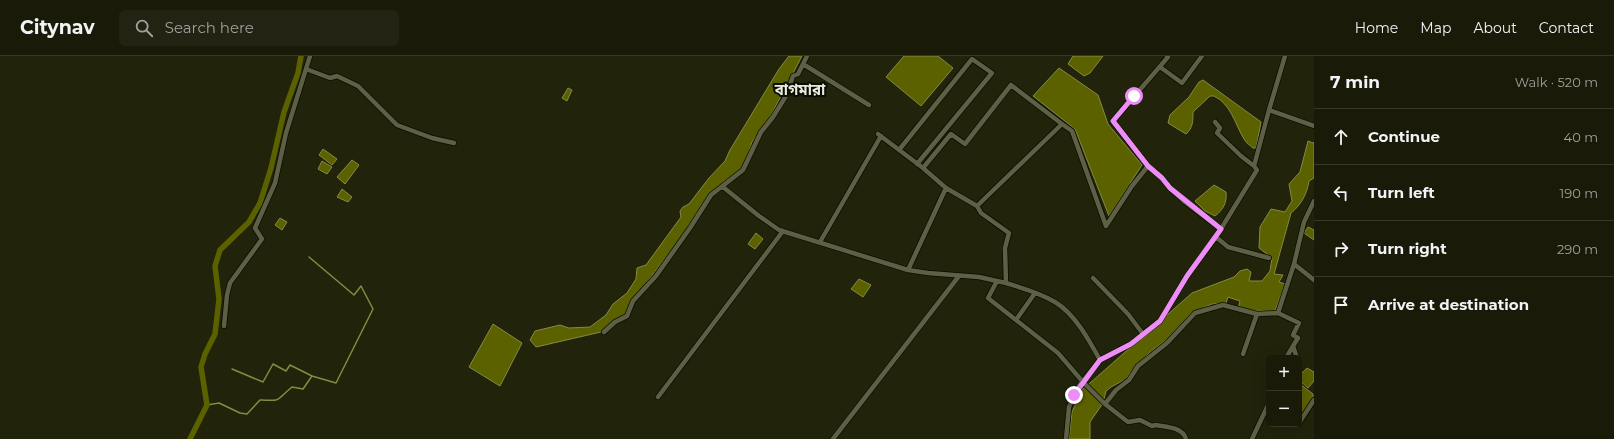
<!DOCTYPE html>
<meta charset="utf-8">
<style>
:root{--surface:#191a08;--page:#222312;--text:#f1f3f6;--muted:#9fa19c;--line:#373829}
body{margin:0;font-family:Montserrat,"Noto Sans Bengali",sans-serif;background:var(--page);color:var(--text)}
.controls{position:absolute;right:12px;bottom:12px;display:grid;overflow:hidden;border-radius:6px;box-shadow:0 4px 16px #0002}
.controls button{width:36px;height:36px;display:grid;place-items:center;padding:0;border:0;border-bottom:1px solid var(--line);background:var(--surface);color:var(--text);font:20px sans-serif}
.stop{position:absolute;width:12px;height:12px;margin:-9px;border:3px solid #ee8cf8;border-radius:50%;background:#fff}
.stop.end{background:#ee8cf8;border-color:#fff;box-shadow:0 1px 4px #0008}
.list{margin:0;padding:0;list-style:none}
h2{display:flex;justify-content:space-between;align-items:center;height:52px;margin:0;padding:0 16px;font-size:17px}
h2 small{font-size:13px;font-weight:400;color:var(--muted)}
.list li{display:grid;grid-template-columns:26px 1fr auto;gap:12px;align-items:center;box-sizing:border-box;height:56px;padding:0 16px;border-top:1px solid var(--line)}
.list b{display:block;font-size:15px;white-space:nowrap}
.list em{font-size:13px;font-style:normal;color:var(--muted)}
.icon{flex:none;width:22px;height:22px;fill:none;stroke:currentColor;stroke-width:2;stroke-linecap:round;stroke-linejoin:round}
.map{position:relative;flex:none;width:1314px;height:383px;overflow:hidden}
header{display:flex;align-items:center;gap:24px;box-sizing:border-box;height:56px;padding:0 20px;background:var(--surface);border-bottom:1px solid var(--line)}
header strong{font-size:19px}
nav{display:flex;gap:22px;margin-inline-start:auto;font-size:14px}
.search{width:280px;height:36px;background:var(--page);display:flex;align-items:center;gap:10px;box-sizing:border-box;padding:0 14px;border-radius:6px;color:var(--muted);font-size:15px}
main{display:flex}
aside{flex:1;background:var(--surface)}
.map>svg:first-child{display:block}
</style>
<header>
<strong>Citynav</strong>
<div class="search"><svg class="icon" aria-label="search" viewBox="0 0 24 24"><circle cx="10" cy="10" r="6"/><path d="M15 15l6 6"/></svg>Search here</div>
<nav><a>Home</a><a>Map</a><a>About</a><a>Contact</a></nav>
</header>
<main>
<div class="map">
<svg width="1314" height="383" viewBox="0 0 1314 383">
<rect width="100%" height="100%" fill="#21230b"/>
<path fill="#5c6100" stroke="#868a42" d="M 789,0 L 802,0 L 770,61 L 752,86 L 746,106 L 737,117 L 723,126 L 707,142 L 679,184 L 634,243 L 626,258 L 612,266 L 601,276 L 536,291 L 530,284 L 535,275 L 560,269 L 569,272 L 590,271 L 606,259 L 613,248 L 627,237 L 636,223 L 637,212 L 646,209 L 681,161 L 680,155 L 683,151 L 689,148 L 709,122 L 725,105 L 730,94 L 779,13 Z
M 904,0 L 938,0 L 953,12 L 921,50 L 886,21 Z
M 1073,0 L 1103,0 L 1090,17 L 1084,20 L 1068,8 Z
M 1059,12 L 1098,39 L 1108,68 L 1142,109 L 1109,160 L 1075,73 L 1033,40 Z
M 1203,24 L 1261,66 L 1256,92 L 1253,92 C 1250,89 1246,87 1244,83 C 1235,68 1231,48 1214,40 L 1210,40 L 1193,56 C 1193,65 1193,72 1186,78 L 1168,67 L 1170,59 L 1189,41 L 1199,26 Z
M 568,32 L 572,34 L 567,45 L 562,42 Z
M 1308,85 L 1313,87 L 1314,86 L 1314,122 L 1309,125 C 1307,138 1301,149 1291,157 L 1274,218 L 1283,219 L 1279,226 L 1285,228 L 1275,255 L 1257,255 L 1238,253 L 1240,245 L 1228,241 L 1226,247 L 1212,248 L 1191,257 L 1166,284 L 1150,296 L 1130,317 L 1126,323 L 1111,331 L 1106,335 L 1103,347 L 1090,366 L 1090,383 L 1069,383 L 1072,356 L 1081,335 L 1192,237 L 1234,221 L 1240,215 L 1247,213 L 1251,216 L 1249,225 L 1262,225 L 1270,215 L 1272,202 L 1259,192 L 1260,171 L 1271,153 L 1285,156 L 1292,145 L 1289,128 L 1300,116 Z
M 323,93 L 337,103 L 332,109 L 319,99 Z
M 352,104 L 359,109 L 345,128 L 337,121 Z
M 322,105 L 332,111 L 327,118 L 318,113 Z
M 1214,129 L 1226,136 C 1227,146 1224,153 1215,160 L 1205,155 L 1195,145 Z
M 342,133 L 352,141 L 348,146 L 337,141 Z
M 280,162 L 287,166 L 282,174 L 275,169 Z
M 1308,171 L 1314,174 L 1314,184 L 1304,177 Z
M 756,177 L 763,183 L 755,193 L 748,188 Z
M 859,223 L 871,229 L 863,241 L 851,233 Z
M 493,268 L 522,287 L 500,330 L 469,311 Z
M 1307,312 L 1314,316 L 1314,325 L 1308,332 L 1299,324 L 1299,320 Z
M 1300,328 L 1313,338 L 1313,341 L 1300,363 Z"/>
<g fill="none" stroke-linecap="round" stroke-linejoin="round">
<path stroke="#868a42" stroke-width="1.5" d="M 309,201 L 354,239 L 361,230 L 373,253 L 336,327 L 312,320
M 207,349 L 219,347 L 240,357 L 247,358 L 260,344 C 283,345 275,345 292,331 L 303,333 L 312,320 L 290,309 L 286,315 L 273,308 L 263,326 L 232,313"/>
<path stroke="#5c6100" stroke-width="5.5" d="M 190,383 L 207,349 L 201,311 L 205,298 L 215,278 L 219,243 L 215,210 L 220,194 L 249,166 L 260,147 L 271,112 L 284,56 L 298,17 L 301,0"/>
<g stroke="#0b0c00" stroke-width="6">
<path id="minor" d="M 1167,0 L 1168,1 L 1113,65 L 1148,110 L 1162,122 L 1170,132 L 1185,146 L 1221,173
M 1285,0 L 1269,54 L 1314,70
M 803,8 L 869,49
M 1160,11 L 1182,27 L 1202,0
M 306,13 L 330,22 L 337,20 L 358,30 L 397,69 L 432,82 L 454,87
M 1269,54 L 1254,110 L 1257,114 L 1216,181 L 1228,191 L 1269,202
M 1215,66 L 1220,72 L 1217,77 L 1241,100 L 1254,110
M 1062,68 L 1072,75 L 1106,170
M 878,78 L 923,112 L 946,132 L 977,150 L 981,157 L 1009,177 L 1005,192 L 1006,227 L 979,221 L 928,217 L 908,214
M 899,94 L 972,3 L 992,17 L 917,108
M 923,112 L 951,78 L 965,88 L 1011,29 L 1062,68 L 977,150
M 723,131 L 759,160 L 779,174 L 908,214 L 946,132
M 1106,170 L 1132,130 L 1148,110
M 820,186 L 881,80
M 1294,208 L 1314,224
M 1093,222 L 1128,258 L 1143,278 L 1160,265 L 1187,220 L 1216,181
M 997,225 L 988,242 L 1058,297 L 1083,326 L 1105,348 L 1128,366 L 1140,364 L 1152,370 L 1156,369 C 1166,371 1183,371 1186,383
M 1006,227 C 1022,232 1040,237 1055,246 C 1075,258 1089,284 1100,304
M 1278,257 L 1299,267 L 1293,279 L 1298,282 L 1293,290 L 1297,302
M 1016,264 L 1035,237
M 224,270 L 227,239 L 230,227 L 262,183 L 255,172 L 275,127 L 286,77 L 310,0
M 604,276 L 615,266 L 627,260 L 633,245 L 656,220 L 690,172 L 711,139 L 743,114 L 761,76 L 773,61 L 786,40 L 793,20 L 798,18 L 807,0
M 1243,298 L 1257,258
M 1286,302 L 1293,290
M 1299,309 L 1299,310
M 658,341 L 783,175
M 1105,348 L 1116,334 L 1129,324 L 1138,310 L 1167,287 L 1195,257 L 1223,249 L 1257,258 L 1278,257 L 1294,208 L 1304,166 L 1314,145
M 1299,367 L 1314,344
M 833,383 L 959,220
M 1066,383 L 1069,351 L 1079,330 L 1100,304 L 1131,288 L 1143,278
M 1252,383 L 1269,347"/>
</g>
<use href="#minor" stroke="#5d6045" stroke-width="4.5"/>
</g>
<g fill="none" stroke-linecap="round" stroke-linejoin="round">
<path stroke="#ee8cf8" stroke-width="5" d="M 1074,339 L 1100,304 L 1131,288 L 1160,265 L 1187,220 L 1221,173 L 1170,132 L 1162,122 L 1148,110 L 1113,65 L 1134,40"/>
</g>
<g text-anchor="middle" stroke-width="4" stroke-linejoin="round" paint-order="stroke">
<g font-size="15" font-weight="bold" fill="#e8eadb" stroke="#0b0c03">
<text x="800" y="39">বাগমারা</text>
</g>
</g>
</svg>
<div class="controls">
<button>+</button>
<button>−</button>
</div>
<div class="stop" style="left:1134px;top:40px"></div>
<div class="stop end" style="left:1074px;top:339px"></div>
</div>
<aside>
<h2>7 min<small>Walk · 520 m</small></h2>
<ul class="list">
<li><svg class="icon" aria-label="ahead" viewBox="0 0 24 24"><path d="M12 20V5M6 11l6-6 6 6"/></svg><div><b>Continue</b></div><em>40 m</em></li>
<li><svg class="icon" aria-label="left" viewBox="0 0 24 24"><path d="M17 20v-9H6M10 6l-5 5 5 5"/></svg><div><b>Turn left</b></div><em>190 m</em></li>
<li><svg class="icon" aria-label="right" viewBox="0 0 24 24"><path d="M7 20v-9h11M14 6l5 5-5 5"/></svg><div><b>Turn right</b></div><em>290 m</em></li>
<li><svg class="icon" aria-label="arrive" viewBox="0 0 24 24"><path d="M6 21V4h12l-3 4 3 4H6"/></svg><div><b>Arrive at destination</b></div></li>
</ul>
</aside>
</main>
